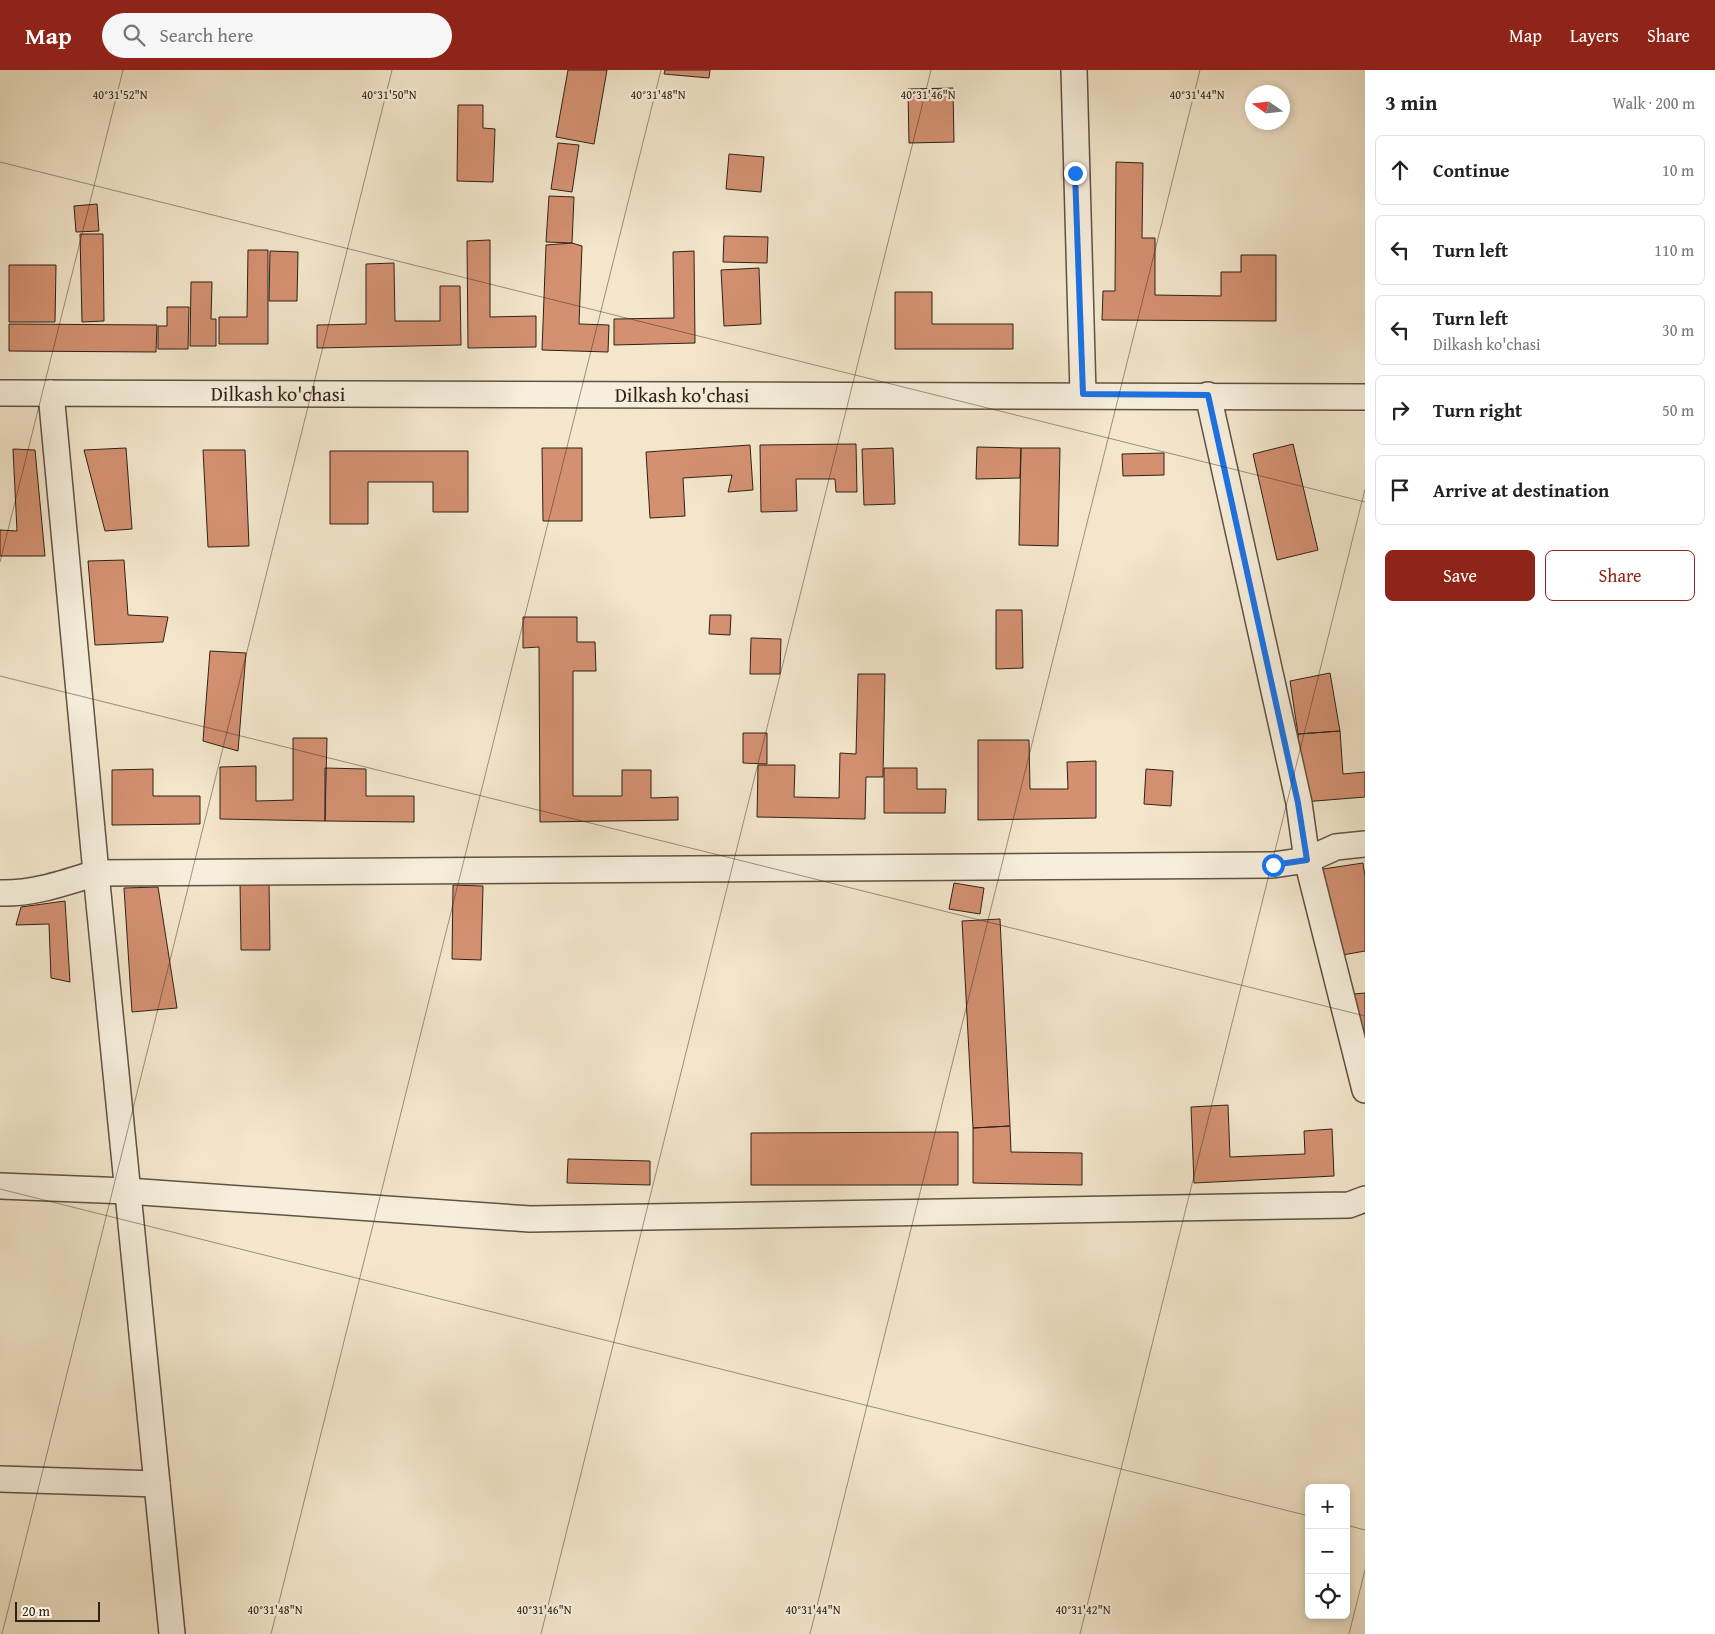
<!DOCTYPE html>
<meta charset="utf-8">
<style>
:root{--surface:#fff;--page:#f6f6f6;--text:#222;--muted:#767676;--line:#e0e0e0;--accent:#8f2418}
body{margin:0;font-family:"Gentium Book Plus",serif;background:var(--page);color:var(--text)}
.controls{position:absolute;right:15px;bottom:15px;display:grid;overflow:hidden;border-radius:8px;box-shadow:0 2px 8px #0003}
.controls button{width:45px;height:45px;display:grid;place-items:center;padding:0;border:0;border-bottom:1px solid var(--line);background:var(--surface);color:var(--text);font:25px sans-serif}
.compass{position:absolute;left:1245px;top:15px;width:45px;height:45px;border-radius:50%;background:var(--surface);box-shadow:0 2px 8px #0003;rotate:284deg}
.scale{position:absolute;left:15px;bottom:12px;width:85px;box-sizing:border-box;padding-left:5px;border:2px solid #2f2116;border-top:0;font-size:14px;line-height:18px;white-space:nowrap;color:#2f2116;-webkit-text-stroke:4px #f7efdd;paint-order:stroke}
.stop{position:absolute;width:15px;height:15px;margin:-11px;border:4px solid #1a73e8;border-radius:50%;background:#fff}
.stop.end{background:#1a73e8;border-color:#fff;box-shadow:0 1px 5px #0008}
.list{margin:0;padding:0;list-style:none}
h2{display:flex;justify-content:space-between;align-items:center;height:65px;margin:0;padding:0 20px;font-size:21px}
h2 small{font-size:16px;font-weight:400;color:var(--muted)}
.list li{display:grid;grid-template-columns:32px 1fr auto;gap:15px;align-items:center;box-sizing:border-box;height:70px;margin:0 10px 10px;padding:0 10px;border:1px solid var(--line);border-radius:8px}
.list b{display:block;font-size:19px;white-space:nowrap}
.list p{margin:0;font-size:16px;white-space:nowrap;color:var(--muted)}
.list em{font-size:16px;font-style:normal;color:var(--muted)}
.actions{display:flex;gap:10px;padding:15px 20px}
.actions a{flex:1;padding:11px 0;border:1px solid var(--accent);border-radius:8px;text-align:center;font-size:18px;color:var(--accent)}
.actions .main{background:var(--accent);color:#fff}
.icon{flex:none;width:28px;height:28px;fill:none;stroke:currentColor;stroke-width:2;stroke-linecap:round;stroke-linejoin:round}
.map{position:relative;flex:none;width:1365px;height:1564px;overflow:hidden}
header{display:flex;align-items:center;gap:30px;box-sizing:border-box;height:70px;padding:0 25px;background:var(--accent);color:#fff}
header strong{font-size:24px}
nav{display:flex;gap:28px;margin-inline-start:auto;font-size:18px}
.search{width:350px;height:45px;background:var(--page);display:flex;align-items:center;gap:12px;box-sizing:border-box;padding:0 18px;border-radius:28px;color:var(--muted);font-size:19px}
main{display:flex}
aside{flex:1;background:var(--surface)}
.map>svg:first-child{display:block}
</style>
<header>
<strong>Map</strong>
<div class="search"><svg class="icon" aria-label="search" viewBox="0 0 24 24"><circle cx="10" cy="10" r="6"/><path d="M15 15l6 6"/></svg>Search here</div>
<nav><a>Map</a><a>Layers</a><a>Share</a></nav>
</header>
<main>
<div class="map">
<svg width="1365" height="1564" viewBox="0 0 1365 1564">
<rect width="100%" height="100%" fill="#f3e6cb"/>
<filter id="stains"><feTurbulence type="fractalNoise" baseFrequency=".004" numOctaves="4"/><feColorMatrix values="0 0 0 0 .2 0 0 0 0 .09 0 0 0 0 .02 0 0 0 .5 -.17"/></filter>
<radialGradient id="worn" r=".72"><stop offset=".6" stop-color="#630" stop-opacity="0"/><stop offset="1" stop-color="#630" stop-opacity=".3"/></radialGradient>
<path fill="#d49172" stroke="#2f2116" d="M 568,0 L 607,0 L 594,74 L 556,67 Z
M 665,0 L 710,0 L 709,8 L 664,4 Z
M 953,18 L 954,72 L 909,73 L 908,19 Z
M 458,35 L 483,35 L 483,58 L 495,59 L 493,112 L 457,111 Z
M 558,73 L 579,75 L 572,122 L 551,119 Z
M 729,84 L 764,87 L 761,122 L 726,119 Z
M 1116,92 L 1143,93 L 1142,168 L 1155,168 L 1155,225 L 1221,226 L 1221,202 L 1241,202 L 1241,185 L 1276,185 L 1276,251 L 1102,250 L 1103,221 L 1115,221 Z
M 549,126 L 574,127 L 572,173 L 546,172 Z
M 97,134 L 99,161 L 76,162 L 74,136 Z
M 80,164 L 103,164 L 104,251 L 82,252 Z
M 724,166 L 768,167 L 767,193 L 723,192 Z
M 490,170 L 490,247 L 536,246 L 536,277 L 468,278 L 467,171 Z
M 572,173 L 582,176 L 579,254 L 609,255 L 608,282 L 542,280 L 546,175 Z
M 248,180 L 268,180 L 268,274 L 219,274 L 219,247 L 247,247 Z
M 270,181 L 298,182 L 297,231 L 269,231 Z
M 694,181 L 695,273 L 614,275 L 614,249 L 674,248 L 673,182 Z
M 394,193 L 395,251 L 440,251 L 440,216 L 460,216 L 461,275 L 317,278 L 317,255 L 366,254 L 366,194 Z
M 9,195 L 56,195 L 55,252 L 9,252 Z
M 759,198 L 761,254 L 724,256 L 721,200 Z
M 191,212 L 212,212 L 211,249 L 216,249 L 216,276 L 190,276 Z
M 895,222 L 932,222 L 932,254 L 1013,254 L 1013,279 L 895,279 Z
M 167,237 L 189,237 L 188,279 L 158,279 L 158,256 L 167,256 Z
M 9,254 L 157,255 L 156,282 L 9,281 Z
M 856,374 L 857,422 L 836,422 L 835,409 L 796,409 L 797,441 L 761,442 L 760,375 Z
M 1293,374 L 1318,480 L 1277,490 L 1253,384 Z
M 750,375 L 753,420 L 728,422 L 732,405 L 683,408 L 685,446 L 650,448 L 646,382 Z
M 977,377 L 1021,378 L 1020,408 L 976,409 Z
M 126,378 L 132,459 L 105,461 L 84,380 Z
M 542,378 L 582,378 L 582,451 L 543,451 Z
M 893,378 L 895,434 L 864,435 L 862,379 Z
M 1021,378 L 1060,378 L 1058,476 L 1019,475 Z
M 13,379 L 35,380 L 45,486 L 0,486 L 0,460 L 17,461 Z
M 203,380 L 245,380 L 249,476 L 208,477 Z
M 330,381 L 468,381 L 468,442 L 433,442 L 433,412 L 368,412 L 368,454 L 330,454 Z
M 1164,383 L 1164,405 L 1123,406 L 1122,384 Z
M 124,490 L 128,545 L 168,547 L 163,572 L 95,575 L 88,491 Z
M 996,540 L 1022,540 L 1023,598 L 996,599 Z
M 710,545 L 731,545 L 730,565 L 709,564 Z
M 523,547 L 577,547 L 577,572 L 595,572 L 596,601 L 573,601 L 573,726 L 622,726 L 622,700 L 651,700 L 651,728 L 678,727 L 678,750 L 540,752 L 539,577 L 523,578 Z
M 751,568 L 781,569 L 780,604 L 750,604 Z
M 210,581 L 246,583 L 238,681 L 203,671 Z
M 1330,603 L 1340,661 L 1298,664 L 1290,611 Z
M 858,604 L 885,604 L 883,707 L 866,707 L 865,749 L 757,747 L 758,695 L 795,695 L 794,727 L 839,728 L 840,683 L 856,684 Z
M 1340,661 L 1343,704 L 1365,702 L 1365,727 L 1303,732 L 1298,664 Z
M 743,663 L 767,663 L 767,694 L 743,693 Z
M 293,668 L 327,668 L 325,751 L 220,749 L 220,697 L 256,696 L 256,731 L 293,730 Z
M 978,670 L 1029,670 L 1030,719 L 1068,719 L 1067,692 L 1096,691 L 1096,748 L 978,750 Z
M 325,698 L 366,699 L 366,726 L 414,726 L 414,752 L 325,751 Z
M 884,698 L 917,698 L 917,719 L 946,719 L 945,743 L 884,743 Z
M 153,699 L 153,726 L 200,726 L 200,754 L 112,755 L 112,700 Z
M 1146,699 L 1173,701 L 1171,736 L 1144,734 Z
M 1363,793 L 1365,807 L 1365,881 L 1337,886 L 1323,799 Z
M 269,812 L 270,880 L 241,880 L 240,813 Z
M 954,813 L 984,818 L 980,844 L 949,839 Z
M 453,815 L 483,816 L 481,890 L 452,889 Z
M 158,817 L 177,938 L 132,942 L 124,818 Z
M 65,831 L 70,912 L 51,908 L 49,854 L 16,855 L 21,837 Z
M 1000,849 L 1010,1056 L 973,1058 L 962,851 Z
M 1365,923 L 1365,962 L 1359,963 L 1354,924 Z
M 1228,1035 L 1230,1087 L 1305,1084 L 1304,1061 L 1332,1059 L 1334,1106 L 1194,1113 L 1191,1037 Z
M 1010,1056 L 1011,1082 L 1082,1083 L 1082,1115 L 973,1113 L 973,1058 Z
M 958,1062 L 958,1115 L 751,1115 L 751,1063 Z
M 568,1089 L 650,1091 L 650,1115 L 567,1113 Z"/>
<g fill="none" stroke-linecap="round" stroke-linejoin="round">
<g stroke="#605243" stroke-width="28">
<g id="minor">
<path d="M 1074,0 L 1083,324"/>
<path id="s1" d="M 0,323 L 1365,327"/>
<path d="M 51,323 L 96,803 L 172,1564"/>
<path d="M 1208,325 L 1299,733 L 1307,790 L 1365,1020"/>
<path d="M 0,823 C 33,824 64,813 96,803 L 1273,795 L 1307,790 L 1336,777 L 1365,774"/>
<path d="M 0,1116 L 127,1121 L 530,1149 L 1349,1135 L 1365,1129"/>
<path d="M 0,1409 L 157,1414"/>
</g>
</g>
<use href="#minor" stroke="#f7efdd" stroke-width="25"/>
</g>
<g fill="none" stroke-linecap="round" stroke-linejoin="round">
<path stroke="#1a73e8" stroke-width="6" d="M 1075,103 L 1083,324 L 1208,325 L 1298,733 L 1307,790 L 1273,795"/>
</g>
<path fill="none" stroke="#2f2116" stroke-width="1" stroke-opacity="0.45" d="M 0,92 L 1365,432M 0,492 L 123,0M 0,606 L 1365,946M 0,1119 L 1309,1446M 1346,1455 L 1365,1460M 2,1564 L 392,0M 271,1564 L 661,0M 541,1564 L 931,0M 810,1564 L 1200,0M 1080,1564 L 1365,419M 1349,1564 L 1365,1500"/>
<g text-anchor="middle" stroke-width="4.5" stroke-linejoin="round" paint-order="stroke">
<g font-size="20" fill="#2f2116" stroke="#f7efdd">
<text dy="7" stroke="none"><textPath href="#s1" startOffset="278">Dilkash ko'chasi</textPath></text>
<text dy="7" stroke="none"><textPath href="#s1" startOffset="682">Dilkash ko'chasi</textPath></text>
</g>
</g>
<g font-size="12" text-anchor="middle" fill="#2f2116" stroke="#f7efdd" stroke-width="4.5" stroke-linejoin="round" paint-order="stroke">
<text x="120" y="29">40°31'52"N</text>
<text x="389" y="29">40°31'50"N</text>
<text x="658" y="29">40°31'48"N</text>
<text x="928" y="29">40°31'46"N</text>
<text x="1197" y="29">40°31'44"N</text>
<text x="275" y="1544">40°31'48"N</text>
<text x="544" y="1544">40°31'46"N</text>
<text x="813" y="1544">40°31'44"N</text>
<text x="1083" y="1544">40°31'42"N</text>
</g>
<rect width="100%" height="100%" filter="url(#stains)"/>
<rect width="100%" height="100%" fill="url(#worn)"/>
</svg>
<div class="controls">
<button>+</button>
<button>−</button>
<button><svg class="icon" aria-label="locate" viewBox="0 0 24 24"><circle cx="12" cy="12" r="6"/><path d="M12 2v4M12 18v4M2 12h4M18 12h4"/></svg></button>
</div>
<svg class="compass" viewBox="-18 -18 36 36"><path d="M0-13l5 13h-10z" fill="#e53935"/><path d="M0 13l5-13h-10z" fill="#767676"/></svg>
<div class="scale">20 m</div>
<div class="stop" style="left:1273px;top:795px"></div>
<div class="stop end" style="left:1075px;top:103px"></div>
</div>
<aside>
<h2>3 min<small>Walk · 200 m</small></h2>
<ul class="list">
<li><svg class="icon" aria-label="ahead" viewBox="0 0 24 24"><path d="M12 20V5M6 11l6-6 6 6"/></svg><div><b>Continue</b></div><em>10 m</em></li>
<li><svg class="icon" aria-label="left" viewBox="0 0 24 24"><path d="M17 20v-9H6M10 6l-5 5 5 5"/></svg><div><b>Turn left</b></div><em>110 m</em></li>
<li><svg class="icon" aria-label="left" viewBox="0 0 24 24"><path d="M17 20v-9H6M10 6l-5 5 5 5"/></svg><div><b>Turn left</b><p>Dilkash ko'chasi</p></div><em>30 m</em></li>
<li><svg class="icon" aria-label="right" viewBox="0 0 24 24"><path d="M7 20v-9h11M14 6l5 5-5 5"/></svg><div><b>Turn right</b></div><em>50 m</em></li>
<li><svg class="icon" aria-label="arrive" viewBox="0 0 24 24"><path d="M6 21V4h12l-3 4 3 4H6"/></svg><div><b>Arrive at destination</b></div></li>
</ul>
<div class="actions"><a class="main">Save</a><a>Share</a></div>
</aside>
</main>
